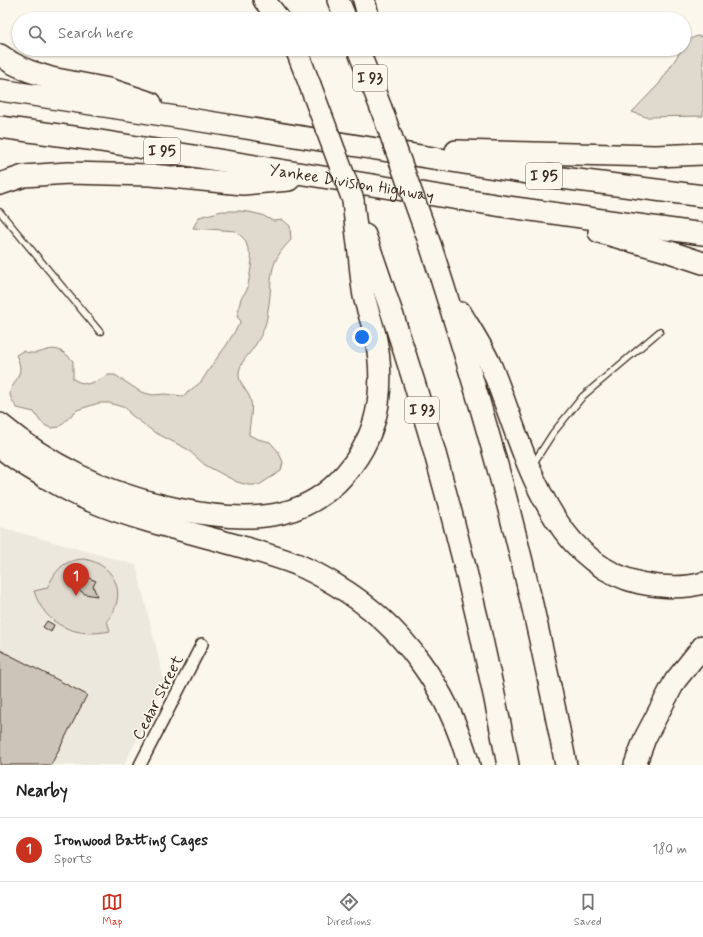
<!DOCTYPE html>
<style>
:root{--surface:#fff;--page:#f2f2f2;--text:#222;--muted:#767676;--line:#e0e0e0;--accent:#c8321e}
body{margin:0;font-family:Mynerve,sans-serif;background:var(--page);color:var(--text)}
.you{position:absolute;left:362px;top:337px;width:14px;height:14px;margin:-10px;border:3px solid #fff;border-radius:50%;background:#1a73e8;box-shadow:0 0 0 6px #1a73e833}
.badge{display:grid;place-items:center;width:26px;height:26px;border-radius:50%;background:var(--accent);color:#fff;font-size:13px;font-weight:700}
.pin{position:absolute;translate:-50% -33px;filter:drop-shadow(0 1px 2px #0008)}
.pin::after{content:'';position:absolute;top:21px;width:14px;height:12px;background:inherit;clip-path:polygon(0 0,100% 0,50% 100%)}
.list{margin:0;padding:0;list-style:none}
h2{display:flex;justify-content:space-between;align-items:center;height:52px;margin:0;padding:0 16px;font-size:17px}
h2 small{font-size:13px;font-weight:400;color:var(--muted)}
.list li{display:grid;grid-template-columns:26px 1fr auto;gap:12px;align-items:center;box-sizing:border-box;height:64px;padding:0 16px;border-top:1px solid var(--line)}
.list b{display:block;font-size:15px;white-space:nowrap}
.list p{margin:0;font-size:13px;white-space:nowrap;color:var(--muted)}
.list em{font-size:13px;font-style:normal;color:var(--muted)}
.icon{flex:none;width:22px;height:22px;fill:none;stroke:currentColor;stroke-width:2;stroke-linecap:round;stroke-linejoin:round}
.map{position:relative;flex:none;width:703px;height:765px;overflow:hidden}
.search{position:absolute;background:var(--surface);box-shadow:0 1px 3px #0004;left:12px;right:12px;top:12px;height:44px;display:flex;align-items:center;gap:10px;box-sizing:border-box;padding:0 14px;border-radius:22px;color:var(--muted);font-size:15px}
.sheet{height:116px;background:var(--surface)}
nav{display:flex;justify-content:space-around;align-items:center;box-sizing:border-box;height:56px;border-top:1px solid var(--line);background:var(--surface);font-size:11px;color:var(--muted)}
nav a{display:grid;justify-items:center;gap:2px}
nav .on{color:var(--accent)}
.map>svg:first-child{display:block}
</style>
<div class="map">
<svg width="703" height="765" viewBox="0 0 703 765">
<rect width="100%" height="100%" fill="#fbf7ec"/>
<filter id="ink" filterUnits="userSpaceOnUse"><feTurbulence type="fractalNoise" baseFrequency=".025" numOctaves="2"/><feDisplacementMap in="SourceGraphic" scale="8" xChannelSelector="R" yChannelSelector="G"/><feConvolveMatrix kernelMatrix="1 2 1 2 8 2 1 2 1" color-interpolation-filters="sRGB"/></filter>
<g filter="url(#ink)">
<path fill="#ede8dd" d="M 0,527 L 136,565 L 165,684 L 124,765 L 0,765 Z"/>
<path fill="#dfd9ce" stroke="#8d8276" d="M 698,36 L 703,37 L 703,116 L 646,117 L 632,112 L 659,84 L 682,49 L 684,49 C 685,43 692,37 698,36 Z
M 222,211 L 239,211 L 249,212 L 262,215 L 273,221 L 283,220 L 290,226 L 291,240 C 265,266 274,278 268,310 C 267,315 267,321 265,325 C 263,333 258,341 254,347 C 248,356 240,362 239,373 C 238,383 247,390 250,398 C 254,409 249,423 249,435 L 258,439 L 270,442 L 278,451 L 283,462 L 281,471 L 259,485 L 248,485 L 237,482 L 205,465 L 187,449 L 154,432 L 130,414 L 126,408 L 109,403 L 99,403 L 77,410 L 59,427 L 51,428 L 46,426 L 40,421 L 34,412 L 17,408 C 14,404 10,398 10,393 C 10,390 12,387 14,384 C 21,372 22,368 16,355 L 23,351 C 44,360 51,336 73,361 L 73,379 L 79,382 L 87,384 L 97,381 L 108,375 L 115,375 L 141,392 L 153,395 L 165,394 L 183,396 L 201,382 L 214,362 L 226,346 L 241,321 L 237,317 L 241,298 L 247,290 L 250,274 L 252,260 L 245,240 L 236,231 L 193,228 L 199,217 Z
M 84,559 C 117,565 128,596 107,621 L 110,631 C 76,638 45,626 34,591 L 47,588 C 56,570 63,560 84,559 Z"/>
<path fill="#ccc4b9" stroke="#3b2a1e" d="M 87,577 L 96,581 L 93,586 L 97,596 L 85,594 L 79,590 L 75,585 L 74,583 L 84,582 Z
M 47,621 L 54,625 L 51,632 L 43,627 Z
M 0,650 L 87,695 L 51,765 L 0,765 Z"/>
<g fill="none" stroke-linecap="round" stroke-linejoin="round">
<g stroke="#3b2a1e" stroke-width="8">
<path id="service" d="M 0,212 L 100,332
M 533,464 L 553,433 L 583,396 L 660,331"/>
</g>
<g stroke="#3b2a1e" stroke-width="14">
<path id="minor" d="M 140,765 L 202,644"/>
</g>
<g stroke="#3b2a1e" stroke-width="24">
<g id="motorway">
<path d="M 264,0 L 279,19"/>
<path d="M 338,0 L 346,19"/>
<path d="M 364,0 L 369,19"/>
<path d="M 296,49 L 310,85"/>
<path d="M 358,49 L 381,108"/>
<path d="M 0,55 L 12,63 L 29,71 L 51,78 L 109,89 L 151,103"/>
<path d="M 0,90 L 202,121 L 546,176 L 703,196"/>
<path id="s1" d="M 0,127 L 88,139 L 502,206 L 703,234"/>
<path d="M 456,151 L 656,156 L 703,154"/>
<path d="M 0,184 L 24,176 L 68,173 L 151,175 L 243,184 L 289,180"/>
<path d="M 599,232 L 670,252 L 703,263"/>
<path d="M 365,235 C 427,407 474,585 508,765"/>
<path d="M 430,244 C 455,321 479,398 500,476 C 526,571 547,668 566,765"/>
<path d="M 461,313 C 471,330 483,348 491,366 C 523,443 545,561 640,583 C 660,587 683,589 703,583"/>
<path d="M 0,424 C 24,444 50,461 78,475 C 129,501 225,527 282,513 C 307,507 329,493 346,473 C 362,454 374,430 378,404 C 381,382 380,357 375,335 C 372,322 367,309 364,296 C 362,285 361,274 360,263 C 358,242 355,221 353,200"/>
<path d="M 0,447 C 12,457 26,466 40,474 C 57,484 73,494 91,501 C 157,529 229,539 296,564 C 310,570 323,577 336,585 C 403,625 449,690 469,765"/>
<path d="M 635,765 L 645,738 L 675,681 L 703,646"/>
</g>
</g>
<use href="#service" stroke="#fbf7ec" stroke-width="5.5"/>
<use href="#minor" stroke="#fbf7ec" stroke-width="11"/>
<use href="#motorway" stroke="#fbf7ec" stroke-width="21"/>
<g stroke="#3b2a1e" stroke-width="24" stroke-linecap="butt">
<path id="motorway-bridge" d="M 310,85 L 353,200
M 381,108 L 430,244"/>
</g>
<use href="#motorway-bridge" stroke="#fbf7ec" stroke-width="21"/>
</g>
</g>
<g text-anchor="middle" stroke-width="3.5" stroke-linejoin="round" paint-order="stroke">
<g fill="#fbf7ec" stroke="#75685c" stroke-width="1">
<rect x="353" y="65" width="34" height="26" rx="3"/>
<rect x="144" y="138" width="36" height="26" rx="3"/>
<rect x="526" y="163" width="36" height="26" rx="3"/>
<rect x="405" y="397" width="34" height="26" rx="3"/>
</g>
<g font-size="15" font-weight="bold" fill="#3b2a1e">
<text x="370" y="83">I 93</text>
<text x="162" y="156">I 95</text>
<text x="544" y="181">I 95</text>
<text x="422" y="415">I 93</text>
</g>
<g font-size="16" fill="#3b2a1e" stroke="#fbf7ec">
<text dy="6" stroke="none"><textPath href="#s1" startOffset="356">Yankee Division Highway</textPath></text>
<text transform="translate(157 697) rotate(-63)" y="6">Cedar Street</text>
</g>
</g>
</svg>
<div class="you"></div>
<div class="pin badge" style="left:76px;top:596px">1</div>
<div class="search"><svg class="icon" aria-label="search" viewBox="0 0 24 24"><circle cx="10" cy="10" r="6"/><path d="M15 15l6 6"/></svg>Search here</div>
</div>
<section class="sheet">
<h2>Nearby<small></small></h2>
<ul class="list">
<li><span class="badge">1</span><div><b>Ironwood Batting Cages</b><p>Sports</p></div><em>180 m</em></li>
</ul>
</section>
<nav>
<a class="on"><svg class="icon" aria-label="map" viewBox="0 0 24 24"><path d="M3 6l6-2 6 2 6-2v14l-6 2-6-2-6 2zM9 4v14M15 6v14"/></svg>Map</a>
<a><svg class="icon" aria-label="directions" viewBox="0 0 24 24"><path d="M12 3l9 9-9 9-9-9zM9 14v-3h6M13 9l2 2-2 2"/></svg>Directions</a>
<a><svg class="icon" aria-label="saved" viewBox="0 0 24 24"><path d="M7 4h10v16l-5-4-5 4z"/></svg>Saved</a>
</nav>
